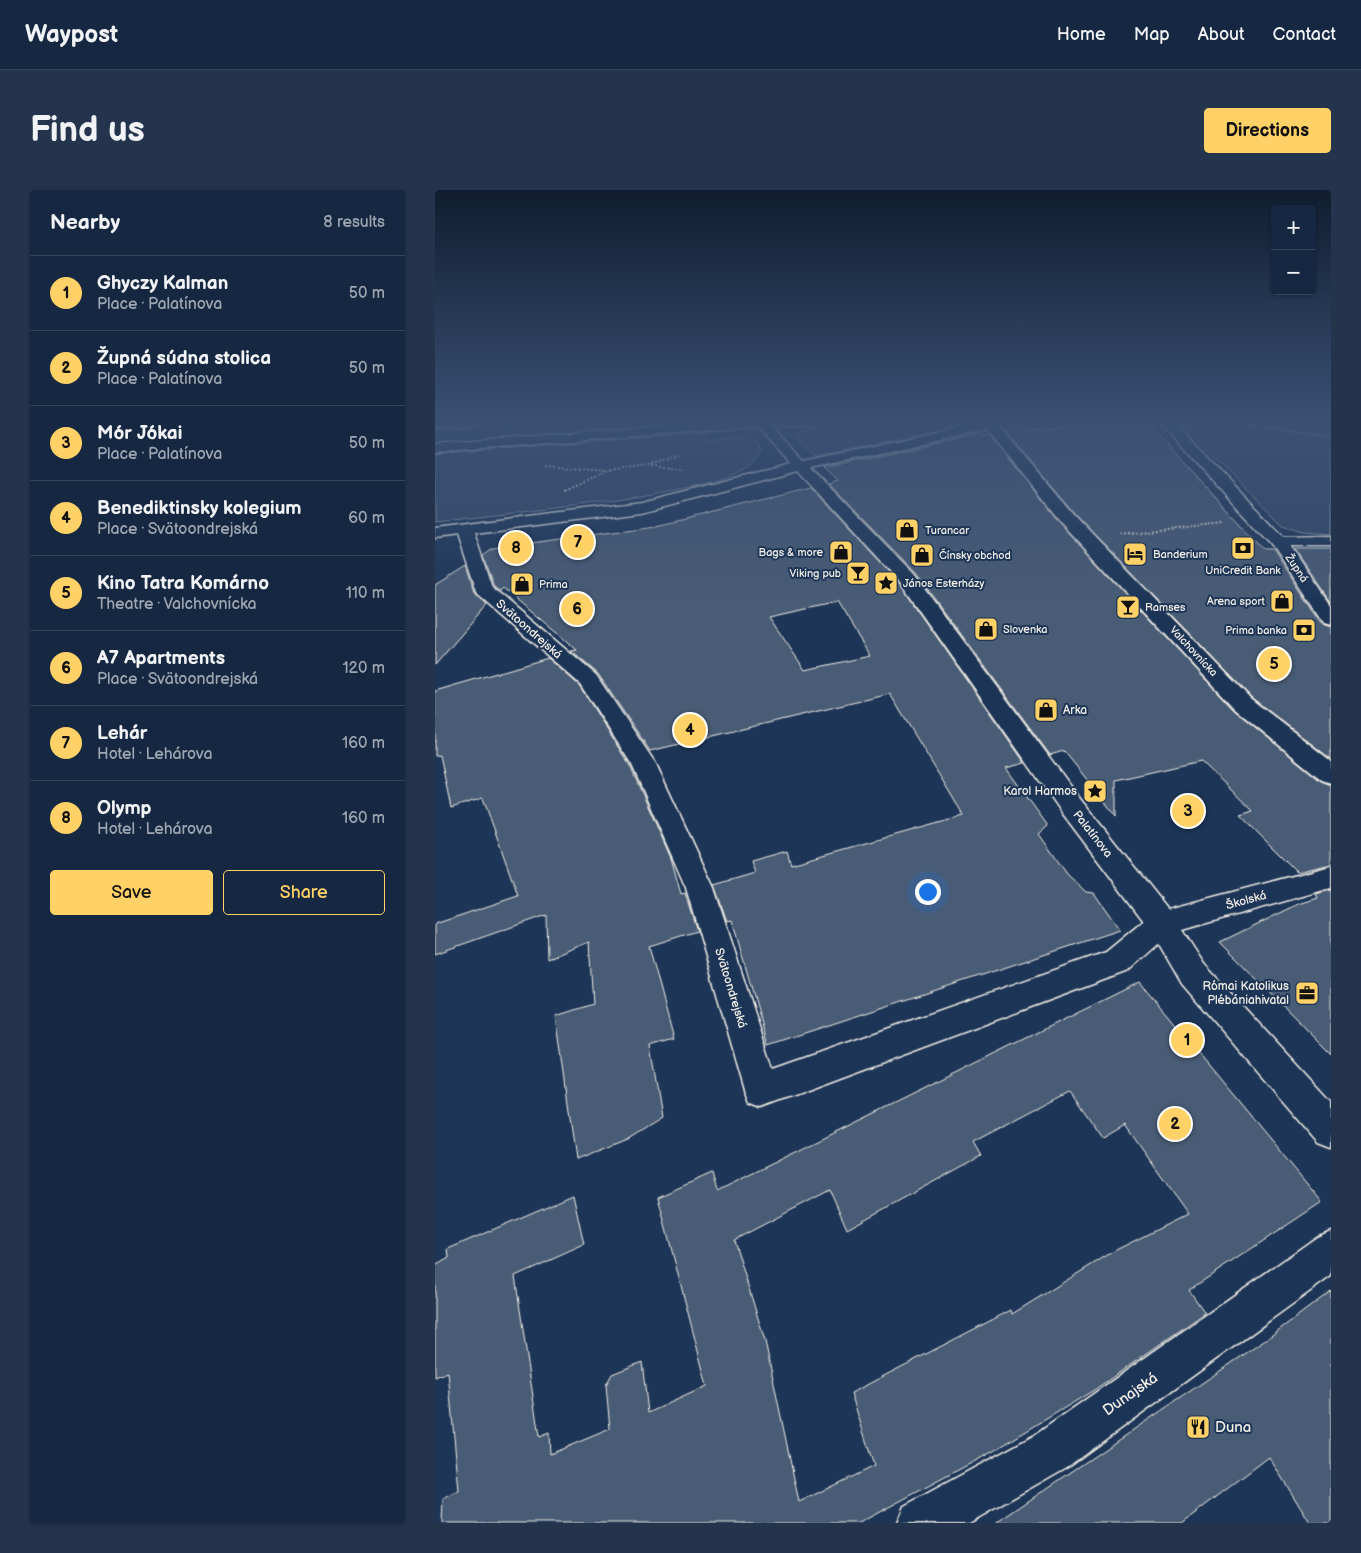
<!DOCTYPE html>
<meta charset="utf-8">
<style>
:root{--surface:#162841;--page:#23344c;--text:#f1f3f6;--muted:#9ea6b1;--line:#35445a;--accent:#ffd166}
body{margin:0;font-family:"Balsamiq Sans",sans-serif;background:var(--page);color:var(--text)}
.controls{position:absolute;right:15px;top:15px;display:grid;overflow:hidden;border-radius:5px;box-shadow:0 1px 4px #0004}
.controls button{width:45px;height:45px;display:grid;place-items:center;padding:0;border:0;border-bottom:1px solid var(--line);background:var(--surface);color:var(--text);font:25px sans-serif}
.you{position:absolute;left:492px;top:701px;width:18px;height:18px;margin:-12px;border:4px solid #fff;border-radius:50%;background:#1a73e8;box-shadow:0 0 0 8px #1a73e833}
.badge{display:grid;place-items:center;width:32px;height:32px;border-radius:50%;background:var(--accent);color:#111;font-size:16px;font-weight:700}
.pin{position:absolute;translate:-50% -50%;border:2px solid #fff;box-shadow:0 1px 5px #0006}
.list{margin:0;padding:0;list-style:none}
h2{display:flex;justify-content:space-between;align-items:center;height:65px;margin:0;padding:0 20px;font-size:21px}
h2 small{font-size:16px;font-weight:400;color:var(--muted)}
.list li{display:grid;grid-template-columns:32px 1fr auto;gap:15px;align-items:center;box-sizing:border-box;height:75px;padding:0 20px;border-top:1px solid var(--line)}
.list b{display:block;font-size:19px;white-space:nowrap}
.list p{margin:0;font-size:16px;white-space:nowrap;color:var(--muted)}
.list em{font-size:16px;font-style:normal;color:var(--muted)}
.actions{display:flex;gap:10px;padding:15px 20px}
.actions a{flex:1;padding:11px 0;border:1px solid var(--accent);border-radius:5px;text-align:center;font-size:18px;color:var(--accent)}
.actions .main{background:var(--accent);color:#111}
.map{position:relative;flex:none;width:896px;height:1333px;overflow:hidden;border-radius:5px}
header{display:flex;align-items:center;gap:30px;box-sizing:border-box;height:70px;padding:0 25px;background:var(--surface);border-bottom:1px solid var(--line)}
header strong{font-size:24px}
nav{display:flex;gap:28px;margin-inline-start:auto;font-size:18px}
.intro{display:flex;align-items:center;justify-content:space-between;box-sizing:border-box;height:120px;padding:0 30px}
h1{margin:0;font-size:35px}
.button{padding:12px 22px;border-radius:5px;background:var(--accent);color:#111;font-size:18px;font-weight:700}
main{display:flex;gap:30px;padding:0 30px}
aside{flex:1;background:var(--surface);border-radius:5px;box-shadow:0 1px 4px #0004}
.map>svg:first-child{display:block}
</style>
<header>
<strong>Waypost</strong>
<nav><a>Home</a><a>Map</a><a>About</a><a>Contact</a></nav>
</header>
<div class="intro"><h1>Find us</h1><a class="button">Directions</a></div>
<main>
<aside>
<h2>Nearby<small>8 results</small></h2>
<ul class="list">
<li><span class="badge">1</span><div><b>Ghyczy Kalman</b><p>Place · Palatínova</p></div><em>50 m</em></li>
<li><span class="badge">2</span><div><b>Župná súdna stolica</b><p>Place · Palatínova</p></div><em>50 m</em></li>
<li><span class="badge">3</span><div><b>Mór Jókai</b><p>Place · Palatínova</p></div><em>50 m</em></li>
<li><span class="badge">4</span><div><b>Benediktinsky kolegium</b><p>Place · Svätoondrejská</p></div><em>60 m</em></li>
<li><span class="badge">5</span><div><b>Kino Tatra Komárno</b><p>Theatre · Valchovnícka</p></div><em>110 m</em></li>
<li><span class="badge">6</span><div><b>A7 Apartments</b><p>Place · Svätoondrejská</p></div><em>120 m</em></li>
<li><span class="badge">7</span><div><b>Lehár</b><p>Hotel · Lehárova</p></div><em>160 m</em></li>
<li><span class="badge">8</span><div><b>Olymp</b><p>Hotel · Lehárova</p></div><em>160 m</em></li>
</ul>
<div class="actions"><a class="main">Save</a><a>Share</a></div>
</aside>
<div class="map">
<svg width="896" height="1333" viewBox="0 0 896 1333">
<rect width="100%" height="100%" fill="#1d3557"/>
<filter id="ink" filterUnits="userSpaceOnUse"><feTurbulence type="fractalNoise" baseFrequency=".02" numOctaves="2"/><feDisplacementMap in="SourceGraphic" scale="10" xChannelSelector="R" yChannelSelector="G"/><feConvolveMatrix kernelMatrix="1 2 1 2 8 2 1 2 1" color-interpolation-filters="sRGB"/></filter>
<g filter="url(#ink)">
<path fill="#354a67" stroke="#949ea8" d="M 482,232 L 538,233 L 381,266 L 365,251 L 363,247 L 377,237 Z
M 744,232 L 896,232 L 896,344 L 870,342 L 848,335 Z
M 270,243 L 274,250 L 314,246 L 324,255 L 327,263 C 321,271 316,277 307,281 C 281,293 251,298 223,303 C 149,317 74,323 0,332 L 0,264 Z"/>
<path fill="#485b74" stroke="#f4f1e8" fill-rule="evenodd" d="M 668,232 L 711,232 L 828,359 L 837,359 L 887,434 L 896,437 L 896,569 L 817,508 L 640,324 L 573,244 L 579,239 Z
M 545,244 L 555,246 L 626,334 L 799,520 L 886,591 L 896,595 L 896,674 L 862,682 L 805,625 L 818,621 L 766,571 L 681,590 L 681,626 L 629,561 L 615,565 L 481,383 L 394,294 L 403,291 L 389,278 Z
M 376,298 L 464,393 L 590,573 L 571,578 L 613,636 L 604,644 L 632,684 L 651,702 L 659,703 L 685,740 L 333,855 L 297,730 L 292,731 L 279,695 L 320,683 L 316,671 L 352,661 L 356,674 L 529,626 L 455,504 L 215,561 L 163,484 L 136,461 L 142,460 L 68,398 L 65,401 L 59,396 L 48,365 L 58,358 L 222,336 ZM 402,412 L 435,466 L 370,480 L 334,427 Z
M 860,359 L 896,359 L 896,412 Z
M 30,376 L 39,404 L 52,415 L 0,475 L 0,395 Z
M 113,468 L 144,495 L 195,576 L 236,668 L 246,704 L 250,703 L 262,741 L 214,756 L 239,849 L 215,856 L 227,928 L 193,949 L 141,970 L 121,826 L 158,814 L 154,752 L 112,769 L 111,725 L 0,764 L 0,734 L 83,706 L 48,608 L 16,618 L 5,565 L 0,566 L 0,501 Z
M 896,700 L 896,864 L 785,752 L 864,714 L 883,708 L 881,704 Z
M 705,792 L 887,1012 L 754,1100 L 770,1123 L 659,1200 L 557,1262 L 424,1333 L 7,1333 L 8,1309 L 24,1301 L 13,1182 L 0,1187 L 0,1076 L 14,1068 L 13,1059 L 138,1005 L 149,1055 L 80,1086 L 104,1247 L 114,1243 L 115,1264 L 175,1239 L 171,1195 L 177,1184 L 207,1172 L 213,1223 L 272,1196 L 223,1007 L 277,983 L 282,1001 ZM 635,901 L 668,948 L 690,935 L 753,1024 L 679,1061 L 577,1124 L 576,1120 L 416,1203 L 439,1276 L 364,1312 L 330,1151 L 299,1050 L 395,1000 L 412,1039 L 546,966 L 538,952 Z
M 896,1101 L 896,1333 L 875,1333 L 834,1267 L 747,1333 L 561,1333 L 829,1151 Z"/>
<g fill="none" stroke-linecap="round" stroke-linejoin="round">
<g stroke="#f4f1e8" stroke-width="3">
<path id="pedestrian" d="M 551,232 L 561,232 L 639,325 L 816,509 L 896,571 L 896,593 L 887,590 L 800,519 L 627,333 L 551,238 L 549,235 Z
M 366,272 L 371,273 L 479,384 L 646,610 L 733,719 L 896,676 L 896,698 L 747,740 L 769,774 L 896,912 L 896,957 L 883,952 L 747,794 L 717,742 L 628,624 L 465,392 L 361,279 L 359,276 L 361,273 Z
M 844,347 L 850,348 L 896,415 L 896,435 L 889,433 L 835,352 L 838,348 Z
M 896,1041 L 896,1086 L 632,1277 L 534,1333 L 462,1333 L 469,1316 L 600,1245 L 882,1047 Z"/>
</g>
<g stroke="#f4f1e8" stroke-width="3">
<path id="minor" d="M 0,232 L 41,232 L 34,236 L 0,240 Z
M 318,232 L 332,232 L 369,271 L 551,232 L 565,232 L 561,238 L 367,280 L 207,322 L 39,343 L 57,397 L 161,485 L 221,574 L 279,698 L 338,879 L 671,762 L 717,724 L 727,721 L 737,724 L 742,733 L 737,742 L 693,781 L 327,917 L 315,912 L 310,900 L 251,698 L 197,575 L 145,494 L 41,403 L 22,345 L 0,348 L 0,338 L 207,312 L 356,274 Z
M 724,232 L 739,232 L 849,347 L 896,346 L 896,356 L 838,356 Z"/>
</g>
<g stroke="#f4f1e8" stroke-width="3">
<path id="primary" d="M 277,232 L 385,232 L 378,236 L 328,236 L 0,262 L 0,254 Z"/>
</g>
<path stroke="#f4f1e8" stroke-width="2" stroke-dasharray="2 2" stroke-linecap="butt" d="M 791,232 L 896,246
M 890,232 L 896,237
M 110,275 L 169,280
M 216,276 L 249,279
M 129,300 L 171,281 L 213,276 L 244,264
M 684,344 L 790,333"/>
<use href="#pedestrian" fill="#1d3557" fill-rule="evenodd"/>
<use href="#minor" fill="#1d3557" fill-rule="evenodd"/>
<use href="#primary" fill="#1d3557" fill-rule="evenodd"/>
</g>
</g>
<linearGradient id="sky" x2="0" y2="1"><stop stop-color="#101d30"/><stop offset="0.55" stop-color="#3a5174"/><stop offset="1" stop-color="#3a5174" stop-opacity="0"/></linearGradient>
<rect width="896" height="419" fill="url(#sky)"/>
<defs>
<g id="shop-square" transform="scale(1.25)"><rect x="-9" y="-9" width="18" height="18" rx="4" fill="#ffd166" stroke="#1d3557"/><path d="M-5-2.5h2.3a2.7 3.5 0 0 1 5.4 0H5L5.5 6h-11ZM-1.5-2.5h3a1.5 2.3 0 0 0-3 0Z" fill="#111"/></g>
<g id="bank-square" transform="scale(1.25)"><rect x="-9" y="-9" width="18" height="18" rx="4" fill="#ffd166" stroke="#1d3557"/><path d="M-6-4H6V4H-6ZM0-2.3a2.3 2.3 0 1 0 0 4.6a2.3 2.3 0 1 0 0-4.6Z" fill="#111"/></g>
<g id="hotel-square" transform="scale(1.25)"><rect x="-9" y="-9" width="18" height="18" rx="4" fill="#ffd166" stroke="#1d3557"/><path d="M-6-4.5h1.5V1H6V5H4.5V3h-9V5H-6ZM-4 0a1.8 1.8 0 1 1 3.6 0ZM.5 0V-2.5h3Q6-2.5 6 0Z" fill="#111"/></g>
<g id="bar-square" transform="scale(1.25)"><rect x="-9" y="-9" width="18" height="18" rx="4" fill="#ffd166" stroke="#1d3557"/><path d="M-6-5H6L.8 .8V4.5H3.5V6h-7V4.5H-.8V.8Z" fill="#111"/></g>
<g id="sight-square" transform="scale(1.25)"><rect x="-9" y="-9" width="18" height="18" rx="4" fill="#ffd166" stroke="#1d3557"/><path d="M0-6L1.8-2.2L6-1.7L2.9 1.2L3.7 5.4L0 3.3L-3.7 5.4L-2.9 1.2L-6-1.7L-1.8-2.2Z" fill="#111"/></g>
<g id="office-square" transform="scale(1.25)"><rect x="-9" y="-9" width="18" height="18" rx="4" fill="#ffd166" stroke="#1d3557"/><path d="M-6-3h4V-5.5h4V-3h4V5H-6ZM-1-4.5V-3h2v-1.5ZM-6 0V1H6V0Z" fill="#111"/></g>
<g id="restaurant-square" transform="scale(1.25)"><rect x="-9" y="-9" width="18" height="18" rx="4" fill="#ffd166" stroke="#1d3557"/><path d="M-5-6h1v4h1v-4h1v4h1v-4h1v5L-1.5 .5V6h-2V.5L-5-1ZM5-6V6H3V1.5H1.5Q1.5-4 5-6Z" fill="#111"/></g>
</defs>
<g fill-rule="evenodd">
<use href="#shop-square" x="472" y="340"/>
<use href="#bank-square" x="808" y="358"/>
<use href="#shop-square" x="406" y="362"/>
<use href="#hotel-square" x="700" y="364"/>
<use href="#shop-square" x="487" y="365"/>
<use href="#bar-square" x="423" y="383"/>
<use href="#sight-square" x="451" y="393"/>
<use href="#shop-square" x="87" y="394"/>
<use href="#shop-square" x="847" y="411"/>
<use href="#bar-square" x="693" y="417"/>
<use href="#shop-square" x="551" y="439"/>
<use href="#bank-square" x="869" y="440"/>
<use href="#shop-square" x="611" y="520"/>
<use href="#sight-square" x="660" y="601"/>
<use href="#office-square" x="872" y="803"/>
<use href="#restaurant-square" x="763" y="1237"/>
</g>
<g text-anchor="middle" stroke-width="4" stroke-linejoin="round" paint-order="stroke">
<g font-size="11" fill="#f4f1e8" stroke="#1d3557" text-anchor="start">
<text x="490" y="344">Turancar</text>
<text x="388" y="366" text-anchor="end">Bags &amp; more</text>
<text x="718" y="368">Banderium</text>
<text x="504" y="369">Čínsky obchod</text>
<text x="808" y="384" text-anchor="middle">UniCredit Bank</text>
<text x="406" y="387" text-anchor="end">Viking pub</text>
<text x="468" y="397">János Esterházy</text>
<text x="104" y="398">Prima</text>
<text x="830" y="415" text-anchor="end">Arena sport</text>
<text x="710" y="421">Ramses</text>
<text x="568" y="443">Slovenka</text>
<text x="852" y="444" text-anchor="end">Prima banka</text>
</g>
<g font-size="11" fill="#f4f1e8" stroke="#1d3557">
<text transform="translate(862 378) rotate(56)" y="4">Župná</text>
<text transform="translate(759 461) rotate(47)" y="4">Valchovnícka</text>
</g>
<g font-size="12" fill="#f4f1e8" stroke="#1d3557">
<text transform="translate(94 439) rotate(41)" y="4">Svätoondrejská</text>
<text transform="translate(658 644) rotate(52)" y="4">Palatínova</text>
<text transform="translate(811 710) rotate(-15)" y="4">Školská</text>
<text transform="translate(296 798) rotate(73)" y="4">Svätoondrejská</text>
</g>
<g font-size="12" fill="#f4f1e8" stroke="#1d3557" text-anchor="end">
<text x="628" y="524" text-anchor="start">Arka</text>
<text x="642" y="605">Karol Harmos</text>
<text x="854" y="800">Római Katolikus<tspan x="854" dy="14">Plébániahivatal</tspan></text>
</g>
<g font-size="15" fill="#f4f1e8" stroke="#1d3557">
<text transform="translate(695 1204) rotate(-35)" y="5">Dunajská</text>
</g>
<g font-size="15" fill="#f4f1e8" stroke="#1d3557" text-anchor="start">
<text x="780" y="1242">Duna</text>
</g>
</g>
</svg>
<div class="controls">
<button>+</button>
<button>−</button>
</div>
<div class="you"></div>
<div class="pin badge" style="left:752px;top:850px">1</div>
<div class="pin badge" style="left:740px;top:934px">2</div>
<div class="pin badge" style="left:753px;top:621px">3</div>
<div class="pin badge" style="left:255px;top:540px">4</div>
<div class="pin badge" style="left:839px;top:474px">5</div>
<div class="pin badge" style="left:142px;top:419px">6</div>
<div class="pin badge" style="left:143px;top:352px">7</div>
<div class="pin badge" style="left:81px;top:358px">8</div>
</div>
</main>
